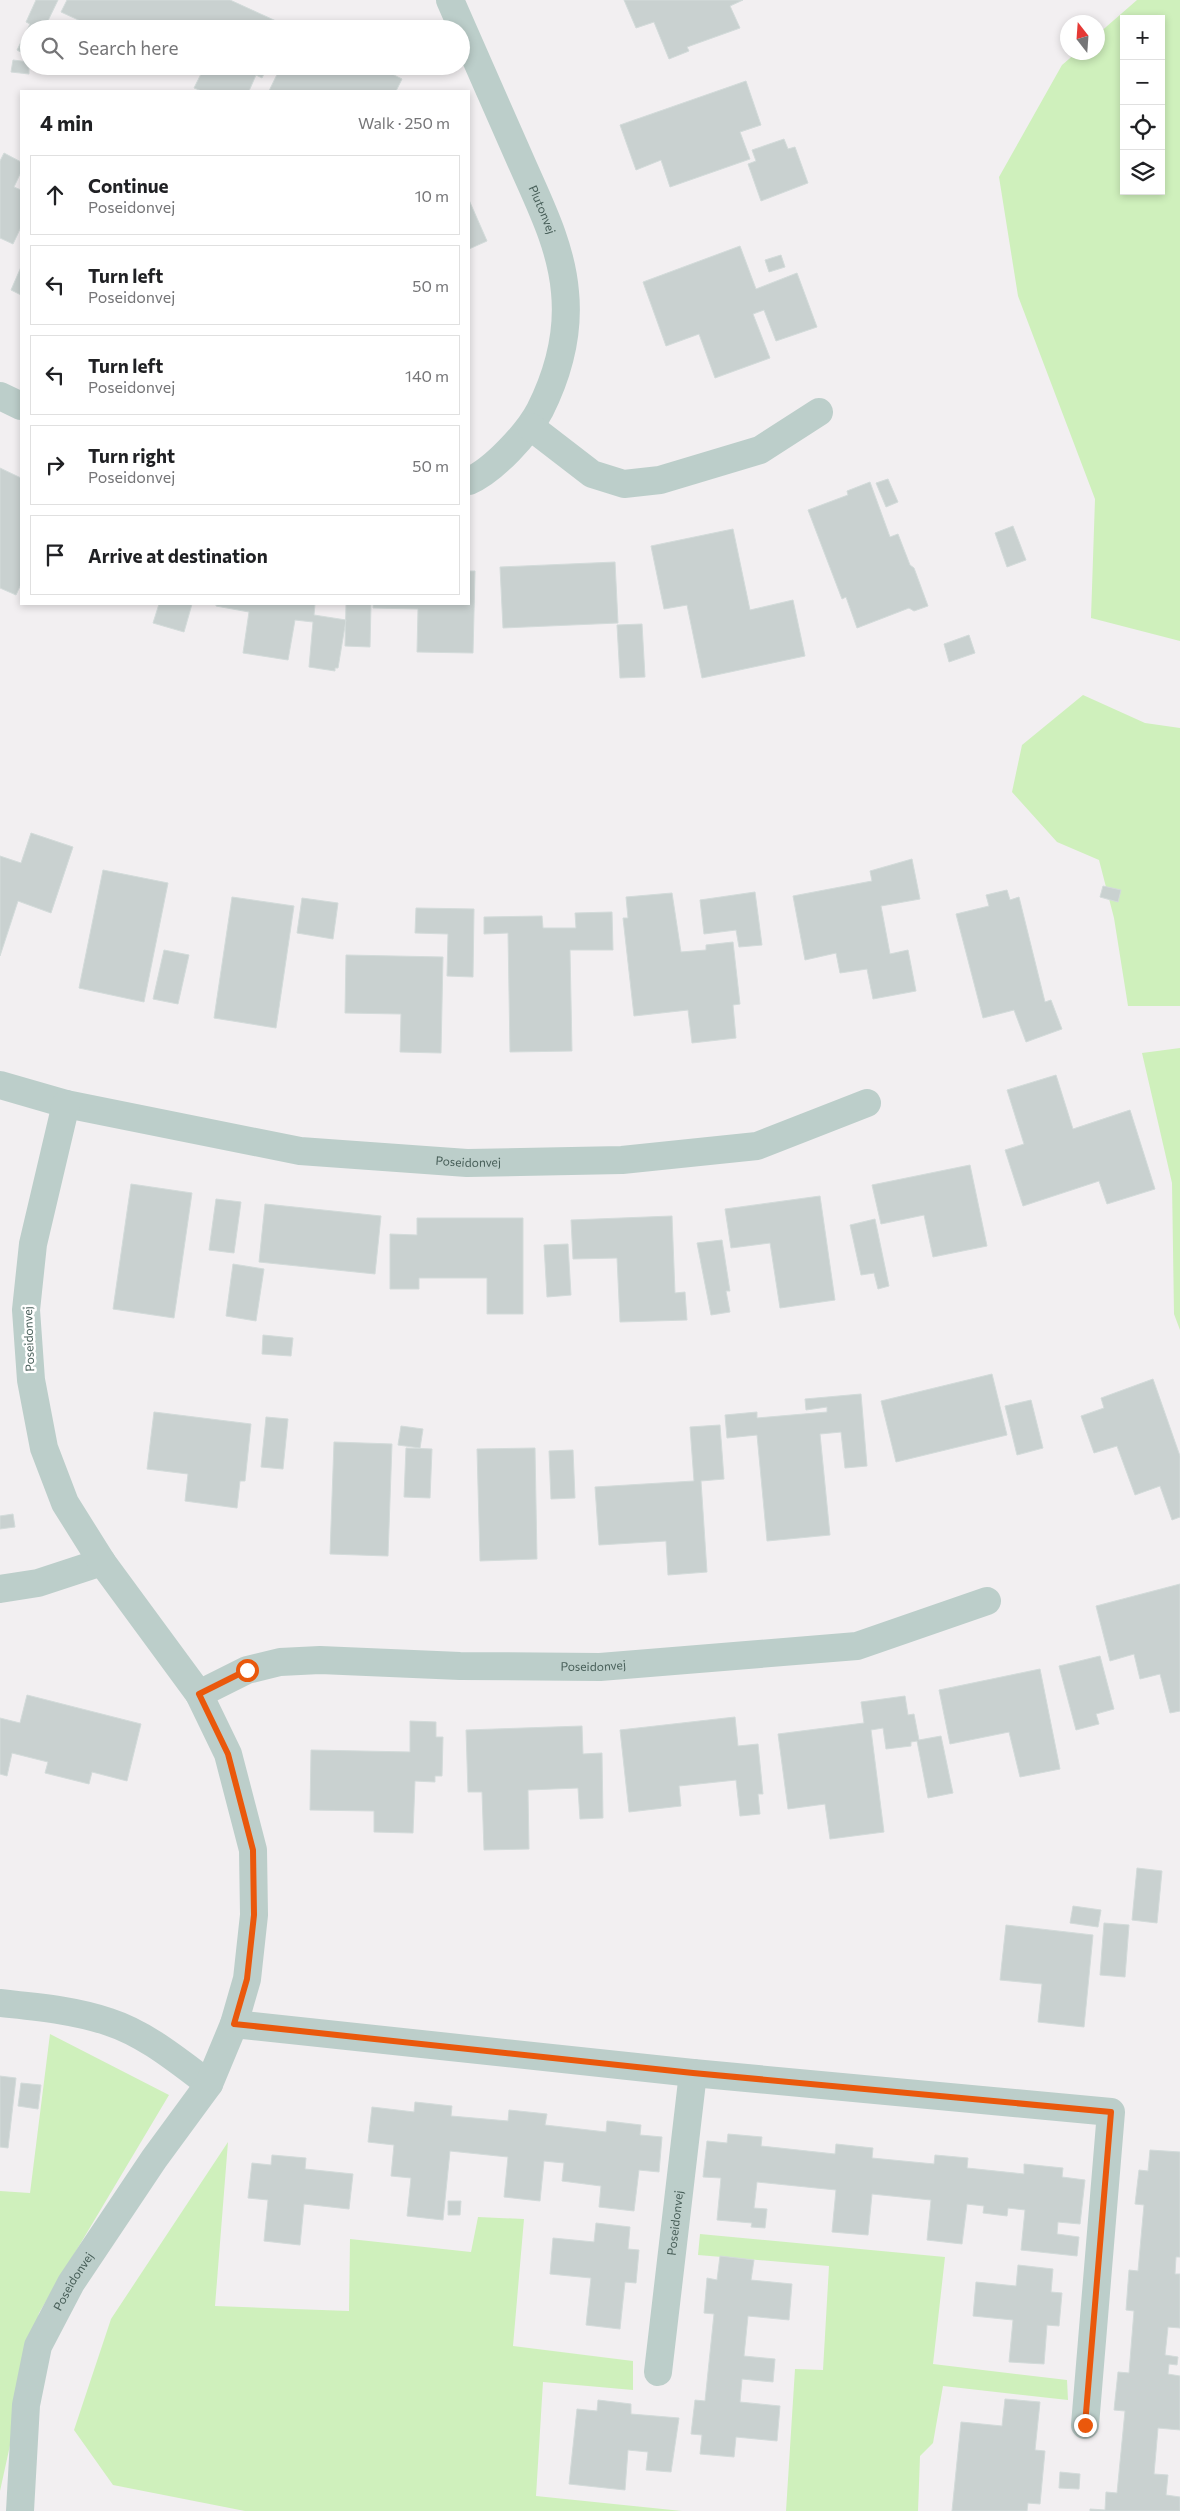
<!DOCTYPE html>
<meta charset="utf-8">
<style>
:root{--surface:#fff;--page:#f6f6f6;--text:#202124;--muted:#757577;--line:#e0e0e0}
body{margin:0;font-family:Commissioner,sans-serif;background:var(--page);color:var(--text)}
.controls{position:absolute;right:15px;top:15px;display:grid;overflow:hidden;border-radius:0px;box-shadow:0 2px 8px #0003}
.controls button{width:45px;height:45px;display:grid;place-items:center;padding:0;border:0;border-bottom:1px solid var(--line);background:var(--surface);color:var(--text);font:25px sans-serif}
.compass{position:absolute;left:1060px;top:15px;width:45px;height:45px;border-radius:50%;background:var(--surface);box-shadow:0 2px 8px #0003;rotate:343deg}
.stop{position:absolute;width:15px;height:15px;margin:-11px;border:4px solid #ea580c;border-radius:50%;background:#fff}
.stop.end{background:#ea580c;border-color:#fff;box-shadow:0 1px 5px #0008}
.list{margin:0;padding:0;list-style:none}
h2{display:flex;justify-content:space-between;align-items:center;height:65px;margin:0;padding:0 20px;font-size:21px}
h2 small{font-size:16px;font-weight:400;color:var(--muted)}
.list li{display:grid;grid-template-columns:32px 1fr auto;gap:15px;align-items:center;box-sizing:border-box;height:80px;margin:0 10px 10px;padding:0 10px;border:1px solid var(--line);border-radius:0px}
.list b{display:block;font-size:19px;white-space:nowrap}
.list p{margin:0;font-size:16px;white-space:nowrap;color:var(--muted)}
.list em{font-size:16px;font-style:normal;color:var(--muted)}
.icon{flex:none;width:28px;height:28px;fill:none;stroke:currentColor;stroke-width:2;stroke-linecap:round;stroke-linejoin:round}
.map{position:relative;flex:none;width:1180px;height:2511px;overflow:hidden}
.search{position:absolute;background:var(--surface);box-shadow:0 2px 8px #0003;left:20px;top:20px;width:450px;height:55px;display:flex;align-items:center;gap:12px;box-sizing:border-box;padding:0 18px;border-radius:28px;color:var(--muted);font-size:19px}
.panel{position:absolute;background:var(--surface);box-shadow:0 2px 8px #0003;left:20px;top:90px;width:450px;height:515px;border-radius:0px}
.map>svg:first-child{display:block}
</style>
<div class="map">
<svg width="1180" height="2511" viewBox="0 0 1180 2511">
<rect width="100%" height="100%" fill="#f2eff1"/>
<path fill="#cff0bc" fill-rule="evenodd" d="M 1137,0 L 1180,0 L 1180,641 L 1091,618 L 1095,499 L 1018,296 L 999,177 L 1062,65 L 1076,53 L 1098,52 L 1098,34 ZM 1124,19 L 1161,19 L 1161,191 L 1124,191 Z
M 1083,695 L 1145,723 L 1180,728 L 1180,1006 L 1128,1006 L 1114,918 L 1099,860 L 1057,842 L 1012,792 L 1022,745 Z
M 1180,1048 L 1180,1330 L 1174,1314 L 1172,1183 L 1142,1053 Z
M 50,2034 L 169,2095 L 39,2313 L 0,2491 L 0,2191 L 30,2193 Z
M 228,2142 L 215,2306 L 349,2311 L 350,2239 L 471,2252 L 478,2217 L 524,2219 L 513,2346 L 633,2361 L 633,2390 L 543,2382 L 536,2496 L 682,2511 L 245,2511 L 113,2485 L 74,2430 L 111,2319 Z
M 700,2234 L 945,2257 L 933,2364 L 1067,2380 L 1068,2400 L 943,2386 L 933,2443 L 920,2456 L 918,2511 L 786,2511 L 795,2369 L 823,2370 L 829,2266 L 698,2255 Z"/>
<path fill="#c9d1d0" stroke="#d3dbda" d="M 36,0 L 58,0 L 44,29 L 29,29 L 29,57 L 17,50 L 30,24 L 26,22 Z
M 67,0 L 230,0 L 287,26 L 285,29 L 98,29 L 61,12 Z
M 624,0 L 743,0 L 730,6 L 740,28 L 687,47 L 689,51 L 669,59 L 654,22 L 636,28 Z
M 13,60 L 29,62 L 29,74 L 11,72 Z
M 205,66 L 268,66 L 262,78 L 256,75 L 249,91 L 202,91 L 194,88 Z
M 281,66 L 376,66 L 402,79 L 396,91 L 269,91 Z
M 746,81 L 761,125 L 740,132 L 750,159 L 670,187 L 661,160 L 636,170 L 620,125 Z
M 784,139 L 788,149 L 795,147 L 808,183 L 761,201 L 748,164 L 756,161 L 752,150 Z
M 4,153 L 21,162 L 21,172 L 14,187 L 21,190 L 21,227 L 13,244 L 0,238 L 0,161 Z
M 469,200 L 487,241 L 469,249 Z
M 740,246 L 756,289 L 797,273 L 817,327 L 776,341 L 764,310 L 753,314 L 770,358 L 715,378 L 699,334 L 666,346 L 643,282 Z
M 781,255 L 785,267 L 769,272 L 765,260 Z
M 21,267 L 21,295 L 11,290 Z
M 0,468 L 21,478 L 21,584 L 16,595 L 0,588 Z
M 888,479 L 898,502 L 886,507 L 876,483 Z
M 870,482 L 890,537 L 898,534 L 910,565 L 914,568 L 928,606 L 914,611 L 909,608 L 857,628 L 846,597 L 842,599 L 808,510 L 848,495 L 847,491 Z
M 1013,526 L 1026,560 L 1007,567 L 995,533 Z
M 733,529 L 750,610 L 793,600 L 805,656 L 702,678 L 687,605 L 664,609 L 651,546 Z
M 615,562 L 618,623 L 503,628 L 500,567 Z
M 469,571 L 475,571 L 473,653 L 417,652 L 418,609 L 373,608 L 373,604 L 469,604 Z
M 159,604 L 192,604 L 184,632 L 153,623 Z
M 216,604 L 315,604 L 314,615 L 346,620 L 338,668 L 335,668 L 335,671 L 309,667 L 313,622 L 295,620 L 288,660 L 243,653 L 249,612 L 216,606 Z
M 346,604 L 371,604 L 370,647 L 345,646 Z
M 642,624 L 645,677 L 620,678 L 617,625 Z
M 969,635 L 975,653 L 949,662 L 944,644 Z
M 31,833 L 73,847 L 51,913 L 18,901 L 0,956 L 0,856 L 21,863 Z
M 912,859 L 920,899 L 881,906 L 890,954 L 908,950 L 916,991 L 873,999 L 867,969 L 840,973 L 836,953 L 805,960 L 793,896 L 872,881 L 870,871 Z
M 103,870 L 168,883 L 144,1002 L 79,988 Z
M 1103,886 L 1121,890 L 1118,902 L 1100,897 Z
M 1007,890 L 1010,900 L 1019,897 L 1045,1002 L 1051,1000 L 1062,1029 L 1026,1042 L 1014,1010 L 983,1018 L 956,914 L 989,906 L 986,895 Z
M 755,892 L 762,945 L 739,947 L 736,930 L 704,934 L 700,900 Z
M 672,893 L 681,952 L 706,950 L 706,945 L 733,942 L 740,1004 L 733,1005 L 736,1038 L 692,1043 L 688,1010 L 634,1016 L 623,918 L 628,918 L 626,897 Z
M 232,897 L 294,906 L 276,1028 L 214,1018 Z
M 302,898 L 338,903 L 333,939 L 297,933 Z
M 416,908 L 474,909 L 473,977 L 447,976 L 448,934 L 415,933 Z
M 612,912 L 613,950 L 570,950 L 572,1051 L 510,1052 L 508,933 L 484,934 L 484,917 L 542,916 L 543,928 L 576,928 L 575,913 Z
M 164,950 L 189,955 L 178,1004 L 153,999 Z
M 346,955 L 443,957 L 441,1053 L 400,1052 L 401,1014 L 345,1013 Z
M 1056,1075 L 1073,1129 L 1130,1110 L 1155,1189 L 1107,1204 L 1099,1181 L 1023,1206 L 1005,1150 L 1024,1144 L 1007,1090 Z
M 970,1165 L 987,1246 L 933,1257 L 924,1215 L 881,1224 L 872,1185 Z
M 131,1184 L 192,1193 L 174,1318 L 113,1309 Z
M 820,1196 L 835,1300 L 780,1308 L 770,1243 L 731,1248 L 725,1209 Z
M 216,1199 L 241,1202 L 234,1253 L 209,1250 Z
M 265,1204 L 381,1216 L 375,1274 L 259,1262 Z
M 672,1216 L 675,1293 L 685,1292 L 687,1320 L 620,1322 L 617,1258 L 573,1259 L 571,1220 Z
M 417,1218 L 523,1218 L 523,1314 L 487,1314 L 487,1278 L 419,1278 L 419,1289 L 390,1289 L 390,1234 L 417,1235 Z
M 875,1219 L 889,1286 L 878,1289 L 874,1273 L 861,1275 L 850,1225 Z
M 722,1240 L 730,1291 L 726,1291 L 730,1312 L 711,1315 L 697,1243 Z
M 568,1244 L 571,1295 L 547,1297 L 544,1245 Z
M 233,1264 L 264,1269 L 256,1321 L 226,1316 Z
M 263,1335 L 293,1338 L 291,1356 L 262,1354 Z
M 992,1374 L 1007,1435 L 896,1462 L 881,1401 Z
M 1153,1379 L 1180,1456 L 1180,1517 L 1172,1520 L 1160,1486 L 1135,1495 L 1117,1446 L 1094,1453 L 1081,1416 L 1104,1408 L 1101,1398 Z
M 861,1394 L 867,1466 L 845,1468 L 841,1432 L 820,1434 L 830,1535 L 767,1541 L 757,1435 L 727,1438 L 725,1415 L 757,1412 L 757,1418 L 827,1412 L 827,1407 L 806,1410 L 805,1399 Z
M 1031,1400 L 1043,1448 L 1017,1455 L 1005,1406 Z
M 154,1412 L 251,1424 L 245,1481 L 240,1481 L 237,1508 L 185,1501 L 188,1474 L 147,1469 Z
M 266,1417 L 288,1419 L 283,1469 L 261,1467 Z
M 720,1425 L 724,1479 L 701,1481 L 707,1572 L 668,1575 L 666,1541 L 599,1545 L 595,1487 L 694,1481 L 690,1427 Z
M 401,1426 L 423,1429 L 420,1448 L 398,1445 Z
M 334,1442 L 392,1444 L 388,1556 L 330,1554 Z
M 406,1448 L 432,1449 L 430,1498 L 404,1497 Z
M 535,1448 L 537,1559 L 480,1561 L 477,1449 Z
M 573,1450 L 575,1498 L 551,1499 L 549,1451 Z
M 13,1514 L 15,1527 L 0,1529 L 0,1516 Z
M 1180,1584 L 1180,1711 L 1170,1713 L 1160,1674 L 1140,1679 L 1134,1654 L 1110,1661 L 1096,1606 Z
M 1100,1656 L 1114,1709 L 1096,1714 L 1099,1724 L 1076,1730 L 1059,1666 Z
M 1040,1669 L 1060,1769 L 1020,1777 L 1009,1732 L 950,1744 L 939,1690 Z
M 27,1695 L 141,1724 L 127,1781 L 92,1772 L 89,1784 L 45,1773 L 48,1762 L 12,1753 L 7,1776 L 0,1774 L 0,1718 L 20,1723 Z
M 905,1696 L 908,1715 L 914,1714 L 919,1740 L 941,1736 L 953,1793 L 928,1798 L 917,1741 L 911,1742 L 911,1746 L 886,1749 L 883,1728 L 871,1730 L 884,1832 L 830,1839 L 825,1804 L 788,1809 L 778,1734 L 864,1723 L 861,1702 Z
M 735,1717 L 738,1746 L 758,1744 L 763,1794 L 758,1794 L 760,1814 L 740,1816 L 736,1780 L 679,1786 L 681,1806 L 629,1812 L 620,1730 Z
M 410,1721 L 436,1722 L 436,1737 L 443,1737 L 442,1776 L 435,1776 L 435,1782 L 415,1781 L 413,1833 L 374,1832 L 374,1811 L 310,1810 L 311,1750 L 410,1752 Z
M 582,1726 L 583,1754 L 602,1753 L 603,1818 L 580,1819 L 578,1788 L 528,1790 L 529,1849 L 484,1850 L 482,1792 L 468,1792 L 466,1730 Z
M 1137,1868 L 1162,1871 L 1157,1923 L 1132,1920 Z
M 1073,1906 L 1101,1910 L 1098,1927 L 1070,1923 Z
M 1104,1923 L 1129,1925 L 1125,1977 L 1100,1975 Z
M 1006,1925 L 1093,1935 L 1084,2027 L 1038,2022 L 1042,1984 L 1000,1980 Z
M 0,2076 L 16,2078 L 8,2148 L 0,2147 Z
M 21,2083 L 41,2085 L 38,2109 L 18,2106 Z
M 415,2102 L 452,2106 L 451,2116 L 508,2121 L 509,2110 L 547,2114 L 545,2125 L 606,2132 L 607,2121 L 641,2125 L 640,2135 L 662,2137 L 659,2172 L 639,2170 L 634,2211 L 599,2207 L 601,2186 L 562,2181 L 564,2163 L 544,2161 L 540,2201 L 504,2197 L 508,2157 L 450,2151 L 443,2220 L 407,2216 L 411,2178 L 391,2176 L 394,2145 L 368,2142 L 372,2107 L 414,2112 Z
M 728,2134 L 762,2137 L 761,2146 L 835,2154 L 836,2144 L 873,2148 L 872,2158 L 934,2164 L 935,2155 L 968,2158 L 967,2168 L 1024,2174 L 1024,2164 L 1063,2168 L 1062,2177 L 1085,2180 L 1080,2224 L 1058,2222 L 1057,2234 L 1079,2237 L 1077,2256 L 1021,2250 L 1025,2210 L 1008,2208 L 1007,2216 L 983,2213 L 984,2206 L 967,2204 L 962,2244 L 927,2240 L 931,2200 L 872,2194 L 868,2235 L 832,2232 L 836,2190 L 757,2182 L 754,2208 L 767,2209 L 765,2228 L 751,2227 L 752,2223 L 717,2220 L 721,2178 L 703,2177 L 707,2141 L 727,2143 Z
M 1150,2150 L 1180,2152 L 1180,2257 L 1176,2257 L 1175,2274 L 1180,2274 L 1180,2328 L 1168,2327 L 1165,2355 L 1178,2357 L 1177,2365 L 1169,2364 L 1168,2374 L 1180,2376 L 1180,2430 L 1158,2428 L 1154,2474 L 1168,2475 L 1166,2495 L 1180,2497 L 1180,2511 L 1090,2511 L 1090,2509 L 1105,2510 L 1106,2492 L 1117,2493 L 1125,2411 L 1114,2410 L 1118,2372 L 1129,2373 L 1134,2311 L 1126,2310 L 1129,2270 L 1138,2271 L 1144,2205 L 1135,2204 L 1139,2170 L 1148,2171 Z
M 272,2155 L 306,2158 L 305,2169 L 353,2174 L 349,2209 L 304,2204 L 300,2245 L 264,2241 L 268,2200 L 248,2198 L 252,2163 L 271,2165 Z
M 448,2201 L 461,2201 L 460,2215 L 448,2215 Z
M 596,2223 L 630,2227 L 628,2249 L 639,2250 L 636,2283 L 625,2282 L 620,2329 L 586,2325 L 591,2278 L 550,2274 L 553,2238 L 594,2242 Z
M 720,2256 L 754,2260 L 751,2280 L 792,2284 L 789,2320 L 748,2316 L 744,2356 L 775,2359 L 773,2382 L 742,2379 L 740,2402 L 780,2406 L 777,2441 L 736,2437 L 734,2457 L 700,2454 L 702,2435 L 691,2434 L 695,2400 L 705,2401 L 714,2314 L 704,2313 L 707,2278 L 717,2280 Z
M 1018,2265 L 1053,2269 L 1051,2292 L 1062,2293 L 1059,2326 L 1047,2325 L 1044,2364 L 1009,2362 L 1013,2320 L 973,2316 L 976,2282 L 1016,2286 Z
M 1005,2399 L 1040,2402 L 1035,2450 L 1045,2451 L 1040,2504 L 1028,2503 L 1027,2511 L 952,2511 L 961,2422 L 1002,2426 Z
M 598,2400 L 631,2404 L 631,2414 L 679,2418 L 671,2472 L 646,2470 L 648,2452 L 628,2450 L 625,2490 L 569,2484 L 577,2409 L 597,2411 Z
M 1060,2472 L 1080,2474 L 1079,2489 L 1059,2488 Z"/>
<g fill="none" stroke-linecap="round" stroke-linejoin="round">
<g stroke="#bcceca" stroke-width="28">
<path id="s1" d="M 450,0 C 473,52 496,104 519,157 C 538,201 561,244 565,292 C 569,333 558,374 540,410 C 528,433 493,471 469,481"/>
<path d="M 0,396 L 21,406"/>
<path d="M 531,427 L 592,474 L 624,484 L 660,480 L 760,450 L 819,412"/>
<path id="s2" d="M 0,1085 L 66,1104 L 300,1151 L 467,1163 L 622,1160 L 757,1146 L 867,1103"/>
<path d="M 0,1589 L 38,1583 L 102,1562"/>
<path id="s3" d="M 199,1694 L 247,1670 L 280,1662 L 320,1660 L 460,1666 L 600,1667 L 857,1646 L 987,1601"/>
<path d="M 0,2003 C 37,2007 74,2010 109,2022 C 146,2034 178,2061 209,2084"/>
<path d="M 234,2024 L 693,2073 L 1111,2112 L 1085,2425"/>
<path id="s4" d="M 658,2372 L 693,2073"/>
<path id="s5" d="M 20,2511 L 26,2405 L 38,2346 L 71,2283 L 154,2159 L 209,2084 L 234,2024 L 247,1979 L 254,1915 L 253,1850 L 228,1754 L 199,1694 L 102,1562 L 65,1503 L 44,1448 L 31,1380 L 26,1310 L 33,1244 L 66,1104"/>
</g>
</g>
<g fill="none" stroke-linecap="round" stroke-linejoin="round">
<path stroke="#ea580c" stroke-width="6" d="M 247,1670 L 199,1694 L 228,1754 L 253,1850 L 254,1915 L 247,1979 L 234,2024 L 693,2073 L 1111,2112 L 1085,2425"/>
</g>
<g text-anchor="middle" stroke-width="5" stroke-linejoin="round" paint-order="stroke">
<g font-size="12" fill="#465d57" stroke="#fff">
<text dy="4" stroke="none"><textPath href="#s1" startOffset="229">Plutonvej</textPath></text>
<text dy="4" stroke="none"><textPath href="#s2" startOffset="476">Poseidonvej</textPath></text>
<text transform="translate(29 1339) rotate(-92)" y="4">Poseidonvej</text>
<text dy="4" stroke="none"><textPath href="#s3" startOffset="401">Poseidonvej</textPath></text>
<text dy="4" stroke="none"><textPath href="#s4" startOffset="150">Poseidonvej</textPath></text>
<text dy="4" stroke="none"><textPath href="#s5" startOffset="240">Poseidonvej</textPath></text>
</g>
</g>
</svg>
<div class="controls">
<button>+</button>
<button>−</button>
<button><svg class="icon" aria-label="locate" viewBox="0 0 24 24"><circle cx="12" cy="12" r="6"/><path d="M12 2v4M12 18v4M2 12h4M18 12h4"/></svg></button>
<button><svg class="icon" aria-label="layers" viewBox="0 0 24 24"><path d="M12 4l9 5-9 5-9-5zM3 14l9 5 9-5"/></svg></button>
</div>
<svg class="compass" viewBox="-18 -18 36 36"><path d="M0-13l5 13h-10z" fill="#e53935"/><path d="M0 13l5-13h-10z" fill="#757577"/></svg>
<div class="stop" style="left:247px;top:1670px"></div>
<div class="stop end" style="left:1085px;top:2425px"></div>
<div class="search"><svg class="icon" aria-label="search" viewBox="0 0 24 24"><circle cx="10" cy="10" r="6"/><path d="M15 15l6 6"/></svg>Search here</div>
<section class="panel">
<h2>4 min<small>Walk · 250 m</small></h2>
<ul class="list">
<li><svg class="icon" aria-label="ahead" viewBox="0 0 24 24"><path d="M12 20V5M6 11l6-6 6 6"/></svg><div><b>Continue</b><p>Poseidonvej</p></div><em>10 m</em></li>
<li><svg class="icon" aria-label="left" viewBox="0 0 24 24"><path d="M17 20v-9H6M10 6l-5 5 5 5"/></svg><div><b>Turn left</b><p>Poseidonvej</p></div><em>50 m</em></li>
<li><svg class="icon" aria-label="left" viewBox="0 0 24 24"><path d="M17 20v-9H6M10 6l-5 5 5 5"/></svg><div><b>Turn left</b><p>Poseidonvej</p></div><em>140 m</em></li>
<li><svg class="icon" aria-label="right" viewBox="0 0 24 24"><path d="M7 20v-9h11M14 6l5 5-5 5"/></svg><div><b>Turn right</b><p>Poseidonvej</p></div><em>50 m</em></li>
<li><svg class="icon" aria-label="arrive" viewBox="0 0 24 24"><path d="M6 21V4h12l-3 4 3 4H6"/></svg><div><b>Arrive at destination</b></div></li>
</ul>
</section>
</div>
